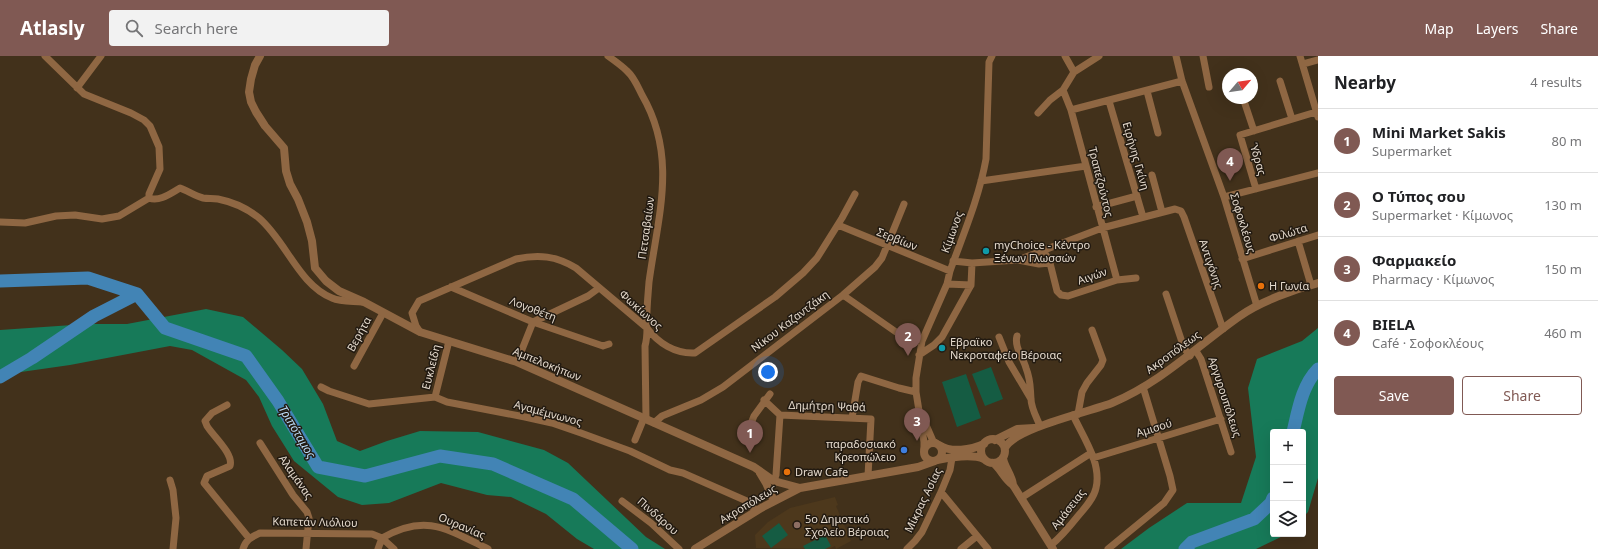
<!DOCTYPE html>
<meta charset="utf-8">
<style>
:root{--surface:#fff;--page:#f2f2f2;--text:#202124;--muted:#757577;--line:#e0e0e0;--accent:#805953}
body{margin:0;font-family:"Noto Sans",sans-serif;background:var(--page);color:var(--text)}
.controls{position:absolute;right:12px;bottom:12px;display:grid;overflow:hidden;border-radius:4px;box-shadow:0 4px 16px #0002}
.controls button{width:36px;height:36px;display:grid;place-items:center;padding:0;border:0;border-bottom:1px solid var(--line);background:var(--surface);color:var(--text);font:20px sans-serif}
.compass{position:absolute;left:1222px;top:12px;width:36px;height:36px;border-radius:50%;background:var(--surface);box-shadow:0 4px 16px #0002;rotate:61deg}
.you{position:absolute;left:768px;top:316px;width:14px;height:14px;margin:-10px;border:3px solid #fff;border-radius:50%;background:#1a73e8;box-shadow:0 0 0 6px #1a73e833}
.badge{display:grid;place-items:center;width:26px;height:26px;border-radius:50%;background:var(--accent);color:#fff;font-size:13px;font-weight:700}
.pin{position:absolute;translate:-50% -33px;filter:drop-shadow(0 1px 2px #0008)}
.pin::after{content:'';position:absolute;top:21px;width:14px;height:12px;background:inherit;clip-path:polygon(0 0,100% 0,50% 100%)}
.list{margin:0;padding:0;list-style:none}
h2{display:flex;justify-content:space-between;align-items:center;height:52px;margin:0;padding:0 16px;font-size:17px}
h2 small{font-size:13px;font-weight:400;color:var(--muted)}
.list li{display:grid;grid-template-columns:26px 1fr auto;gap:12px;align-items:center;box-sizing:border-box;height:64px;padding:0 16px;border-top:1px solid var(--line)}
.list b{display:block;font-size:15px;white-space:nowrap}
.list p{margin:0;font-size:13px;white-space:nowrap;color:var(--muted)}
.list em{font-size:13px;font-style:normal;color:var(--muted)}
.actions{display:flex;gap:8px;padding:12px 16px}
.actions a{flex:1;padding:9px 0;border:1px solid var(--accent);border-radius:4px;text-align:center;font-size:14px;color:var(--accent)}
.actions .main{background:var(--accent);color:#fff}
.icon{flex:none;width:22px;height:22px;fill:none;stroke:currentColor;stroke-width:2;stroke-linecap:round;stroke-linejoin:round}
.map{position:relative;flex:none;width:1318px;height:493px;overflow:hidden}
header{display:flex;align-items:center;gap:24px;box-sizing:border-box;height:56px;padding:0 20px;background:var(--accent);color:#fff}
header strong{font-size:19px}
nav{display:flex;gap:22px;margin-inline-start:auto;font-size:14px}
.search{width:280px;height:36px;background:var(--page);display:flex;align-items:center;gap:10px;box-sizing:border-box;padding:0 14px;border-radius:4px;color:var(--muted);font-size:15px}
main{display:flex}
aside{flex:1;background:var(--surface)}
.map>svg:first-child{display:block}
</style>
<header>
<strong>Atlasly</strong>
<div class="search"><svg class="icon" aria-label="search" viewBox="0 0 24 24"><circle cx="10" cy="10" r="6"/><path d="M15 15l6 6"/></svg>Search here</div>
<nav><a>Map</a><a>Layers</a><a>Share</a></nav>
</header>
<main>
<div class="map">
<svg width="1318" height="493" viewBox="0 0 1318 493">
<rect width="100%" height="100%" fill="#42311b"/>
<path fill="#4d381c" d="M 835,441 L 838,449 L 836,450 L 851,485 L 836,493 L 835,490 L 829,493 L 756,492 L 755,479 L 768,466 L 790,452 Z"/>
<path fill="#155c43" d="M 991,311 L 1003,343 L 985,350 L 972,318 Z
M 966,318 L 981,362 L 957,371 L 942,326 Z
M 779,467 L 788,479 L 771,492 L 762,480 Z
M 825,479 L 831,490 L 825,493 L 805,493 L 803,490 Z"/>
<path fill="#177a59" d="M 206,253 L 243,261 L 282,294 L 302,313 L 323,348 L 337,385 L 360,395 L 387,385 L 420,375 L 478,376 L 544,394 L 568,407 L 646,481 L 665,493 L 594,493 L 577,483 L 546,458 L 511,441 L 487,439 L 441,427 L 389,447 L 362,449 L 338,441 L 294,405 L 272,370 L 259,341 L 246,324 L 192,294 L 170,290 L 70,309 L 0,319 L 0,274 L 87,268 L 127,268 Z
M 1318,272 L 1318,422 L 1308,456 L 1303,461 L 1303,376 L 1273,376 L 1273,478 L 1285,479 L 1256,493 L 1121,493 L 1149,472 L 1187,447 L 1241,447 L 1256,401 L 1248,332 L 1257,303 L 1302,285 Z"/>
<g fill="none" stroke-linecap="round" stroke-linejoin="round">
<path stroke="#4284b5" stroke-width="13" d="M 0,225 L 88,222 L 137,238 L 165,272 L 246,300 L 278,345 L 318,411 L 365,420 L 440,400 L 493,408 L 573,443 L 632,493
M 0,321 L 32,302 L 94,260 L 137,238
M 1293,376 C 1298,355 1302,329 1318,313
M 1185,493 L 1192,486 L 1254,463 L 1271,447 L 1273,442"/>
<path stroke="#8f6743" stroke-width="7" d="M 45,0 L 84,38 L 131,57 L 144,64 L 150,70 L 159,91 L 160,113 L 149,138 L 149,142 C 160,146 171,137 180,132 C 188,135 195,140 203,142 C 208,143 213,142 218,143 C 233,146 248,153 259,162 C 286,185 299,229 332,242 C 341,246 352,245 362,246
M 608,0 C 615,5 622,10 627,15 C 634,21 638,31 642,39 C 678,101 658,160 649,226 C 648,240 646,257 647,272 C 647,279 647,283 645,290 L 646,363
M 1065,0 L 1074,16
M 1176,0 L 1182,25 L 1224,141 L 1257,250
M 1203,0 L 1209,31
M 1300,0 L 1318,61
M 1303,8 L 1318,4
M 1280,25 L 1292,63
M 77,32 L 101,0
M 1063,34 L 1071,54 L 1117,224
M 1147,35 L 1158,77
M 1243,42 L 1254,75
M 1109,45 L 1143,161
M 1071,54 L 1182,25
M 1038,57 L 1050,44 L 1063,34 L 1074,16 L 1099,0
M 1152,119 L 1162,156
M 981,125 L 1086,110
M 1256,133 L 1240,79 L 1316,56
M 1224,141 L 1318,117
M 1096,151 L 1137,140
M 0,166 L 25,167 L 56,160 L 75,159 L 102,163 L 119,160 L 149,142
M 838,169 L 950,215
M 1298,185 L 1311,229
M 1044,195 L 1050,207 L 1057,235 L 1061,239 L 1068,240 L 1117,224 L 1136,222
M 1242,203 L 1318,179
M 1018,204 L 1039,208 L 1050,207
M 953,205 L 972,207 L 1018,204 L 1102,172 L 1175,153 L 1181,155 L 1184,161 L 1223,273
M 947,228 L 971,229
M 451,231 L 533,266 L 603,290 L 609,288
M 1166,238 L 1184,292 L 1190,300
M 843,239 L 896,276 L 922,285
M 420,276 L 416,270 L 412,257 L 419,245 L 516,203 C 539,198 556,200 576,212 L 647,272 C 658,287 675,298 695,297 L 775,241 L 803,217 L 817,202 L 842,162 L 855,138
M 1017,280 C 1014,291 1023,301 1026,312 C 1031,325 1030,330 1031,343 C 1031,352 1037,362 1040,370
M 999,281 L 1009,306 L 1031,343
M 1196,295 L 1201,303 L 1231,396
M 919,299 L 934,289 L 942,281 L 971,229 L 972,207
M 517,306 L 533,266 L 588,240 L 599,232
M 354,310 L 383,257
M 321,331 L 329,335 L 369,348 L 435,341 L 447,346 L 525,361 L 552,367 L 581,377 L 630,395 L 670,414 L 683,417 L 749,446 L 756,455
M 435,341 L 449,285
M 764,344 L 780,359 L 871,363 L 868,420
M 227,349 L 212,357 L 205,365 L 207,370 C 213,380 234,398 230,410 L 207,420 L 204,427 L 249,482
M 1078,358 L 1082,336 L 1087,327 L 1101,309 L 1103,304 L 1092,274
M 852,362 L 858,326 L 861,320 L 899,332 L 916,336
M 923,362 L 933,385 L 936,387
M 654,367 L 662,360 L 701,344 L 723,331 L 843,239 L 875,211 L 882,202 L 904,148
M 750,370 L 754,360 L 770,338
M 635,384 L 644,362
M 260,387 L 293,439 L 307,456 L 309,462 L 306,493
M 924,394 L 924,386 L 916,336 L 916,322 L 922,285 L 947,228 L 950,215 C 963,179 979,142 986,103 L 989,6 L 992,0
M 1093,402 L 1221,363
M 170,424 L 173,434 L 176,462 L 173,493
M 774,425 L 776,419 L 780,359
M 941,436 L 988,493
M 1021,442 L 1091,397
M 622,445 L 651,467 L 679,493
M 382,482 C 426,457 447,473 488,493
M 1051,489 C 1061,481 1070,470 1078,460 C 1085,452 1094,442 1096,432 C 1102,407 1083,381 1073,359
M 243,493 C 246,483 252,481 260,477 L 372,478 L 382,482 L 394,493
M 378,493 L 382,482
M 907,493 L 915,485 L 922,476 L 941,436 L 950,414 L 952,402
M 961,493 L 977,480
M 1108,493 L 1164,447 L 1173,434 L 1170,420 L 1143,331"/>
<path stroke="#8f6743" stroke-width="8" d="M 260,0 L 255,9 L 251,23 L 249,36 L 251,46 L 256,56 L 265,70 L 284,92 L 286,115 L 290,128 L 298,143 L 307,166 L 312,185 L 315,212 L 326,225 L 339,235 L 364,246 L 420,276 L 517,306 L 754,411 L 774,425 L 800,432
M981 395a12 12 0 1 1 24 0a12 12 0 1 1-24 0Z
M 995,384 L 1017,373 L 1034,372
M924 396a9 9 0 1 1 18 0a9 9 0 1 1-18 0Z
M 939,389 C 951,397 971,394 984,388
M 1005,392 C 1015,372 1089,356 1112,347 C 1162,326 1197,290 1240,260 C 1259,246 1295,233 1318,227
M 1003,402 C 1004,411 1012,419 1013,429
M 938,404 C 949,401 973,398 984,403
M 993,407 C 1000,411 1004,423 1013,429 L 1053,493
M 760,417 L 766,427 L 774,445
M 695,493 L 763,451 L 800,432 L 918,411 L 935,405"/>
</g>
<g fill="#0f9aa8" stroke="#221a11" stroke-width="1.5">
<circle cx="986" cy="195" r="4"/>
<circle cx="942" cy="292" r="4"/>
</g>
<g fill="#e8710a" stroke="#221a11" stroke-width="1.5">
<circle cx="1261" cy="230" r="4"/>
<circle cx="787" cy="416" r="4"/>
</g>
<circle fill="#3f7fe0" stroke="#221a11" stroke-width="1.5" cx="904" cy="394" r="4"/>
<circle fill="#8d6e63" stroke="#221a11" stroke-width="1.5" cx="797" cy="469" r="4"/>
<g text-anchor="middle" stroke-width="3" stroke-linejoin="round" paint-order="stroke">
<g font-size="11" fill="#e5dacd" stroke="#221a11">
<text transform="translate(1136 100) rotate(74)" y="4">Ειρήνης Γκίνη</text>
<text transform="translate(1258 103) rotate(74)" y="4">Ύδρας</text>
<text transform="translate(1101 126) rotate(76)" y="4">Τραπεζούντος</text>
<text transform="translate(1243 167) rotate(73)" y="4">Σοφοκλέους</text>
<text transform="translate(646 172) rotate(-82)" y="4">Πετσαβαίων</text>
<text transform="translate(952 176) rotate(-70)" y="4">Κίμωνος</text>
<text transform="translate(1288 177) rotate(-17)" y="4">Φιλώτα</text>
<text transform="translate(897 183) rotate(22)" y="4">Σερβίων</text>
<text transform="translate(1211 208) rotate(71)" y="4">Αντιγόνης</text>
<text transform="translate(1092 220) rotate(-19)" y="4">Αιγών</text>
<text transform="translate(533 253) rotate(21)" y="4">Λογοθέτη</text>
<text transform="translate(641 254) rotate(42)" y="4">Φωκίωνος</text>
<text transform="translate(790 265) rotate(-37)" y="4">Νίκου Καζαντζάκη</text>
<text transform="translate(359 278) rotate(-61)" y="4">Βερήτα</text>
<text transform="translate(1173 296) rotate(-36)" y="4">Ακροπόλεως</text>
<text transform="translate(547 308) rotate(22)" y="4">Αμπελοκήπων</text>
<text transform="translate(431 311) rotate(-76)" y="4">Ευκλείδη</text>
<text transform="translate(1225 341) rotate(72)" y="4">Αργυρουπόλεως</text>
<text transform="translate(827 350) rotate(2)" y="4">Δημήτρη Ψαθά</text>
<text transform="translate(548 357) rotate(15)" y="4">Αγαμέμνωνος</text>
<text transform="translate(1154 372) rotate(-17)" y="4">Αμισού</text>
<text transform="translate(296 421) rotate(55)" y="4">Αλαμάνας</text>
<text transform="translate(923 444) rotate(-64)" y="4">Μίκρας Ασίας</text>
<text transform="translate(748 448) rotate(-31)" y="4">Ακροπόλεως</text>
<text transform="translate(1068 453) rotate(-52)" y="4">Αμάσειας</text>
<text transform="translate(658 460) rotate(41)" y="4">Πινδάρου</text>
<text transform="translate(315 466) rotate(1)" y="4">Καπετάν Λιόλιου</text>
<text transform="translate(462 470) rotate(23)" y="4">Ουρανίας</text>
</g>
<g font-size="11" fill="#e5dacd" stroke="#221a11" text-anchor="start">
<text x="994" y="193">myChoice - Κέντρο<tspan x="994" dy="13">Ξένων Γλωσσών</tspan></text>
<text x="1269" y="234">Η Γωνία</text>
<text x="950" y="290">Εβραϊκο<tspan x="950" dy="13">Νεκροταφείο Βέροιας</tspan></text>
<text x="896" y="392" text-anchor="end">παραδοσιακό<tspan x="896" dy="13">Κρεοπώλειο</tspan></text>
<text x="795" y="420">Draw Cafe</text>
<text x="805" y="467">5ο Δημοτικό<tspan x="805" dy="13">Σχολείο Βέροιας</tspan></text>
</g>
<g font-size="12" font-style="italic" fill="#b9daf6" stroke="#221a11">
<text transform="translate(297 376) rotate(59)" y="4">Τριπόταμος</text>
</g>
</g>
</svg>
<div class="controls">
<button>+</button>
<button>−</button>
<button><svg class="icon" aria-label="layers" viewBox="0 0 24 24"><path d="M12 4l9 5-9 5-9-5zM3 14l9 5 9-5"/></svg></button>
</div>
<svg class="compass" viewBox="-18 -18 36 36"><path d="M0-13l5 13h-10z" fill="#e53935"/><path d="M0 13l5-13h-10z" fill="#757577"/></svg>
<div class="you"></div>
<div class="pin badge" style="left:750px;top:397px">1</div>
<div class="pin badge" style="left:908px;top:300px">2</div>
<div class="pin badge" style="left:917px;top:385px">3</div>
<div class="pin badge" style="left:1230px;top:125px">4</div>
</div>
<aside>
<h2>Nearby<small>4 results</small></h2>
<ul class="list">
<li><span class="badge">1</span><div><b>Mini Market Sakis</b><p>Supermarket</p></div><em>80 m</em></li>
<li><span class="badge">2</span><div><b>Ο Τύπος σου</b><p>Supermarket · Κίμωνος</p></div><em>130 m</em></li>
<li><span class="badge">3</span><div><b>Φαρμακείο</b><p>Pharmacy · Κίμωνος</p></div><em>150 m</em></li>
<li><span class="badge">4</span><div><b>BIELA</b><p>Café · Σοφοκλέους</p></div><em>460 m</em></li>
</ul>
<div class="actions"><a class="main">Save</a><a>Share</a></div>
</aside>
</main>
